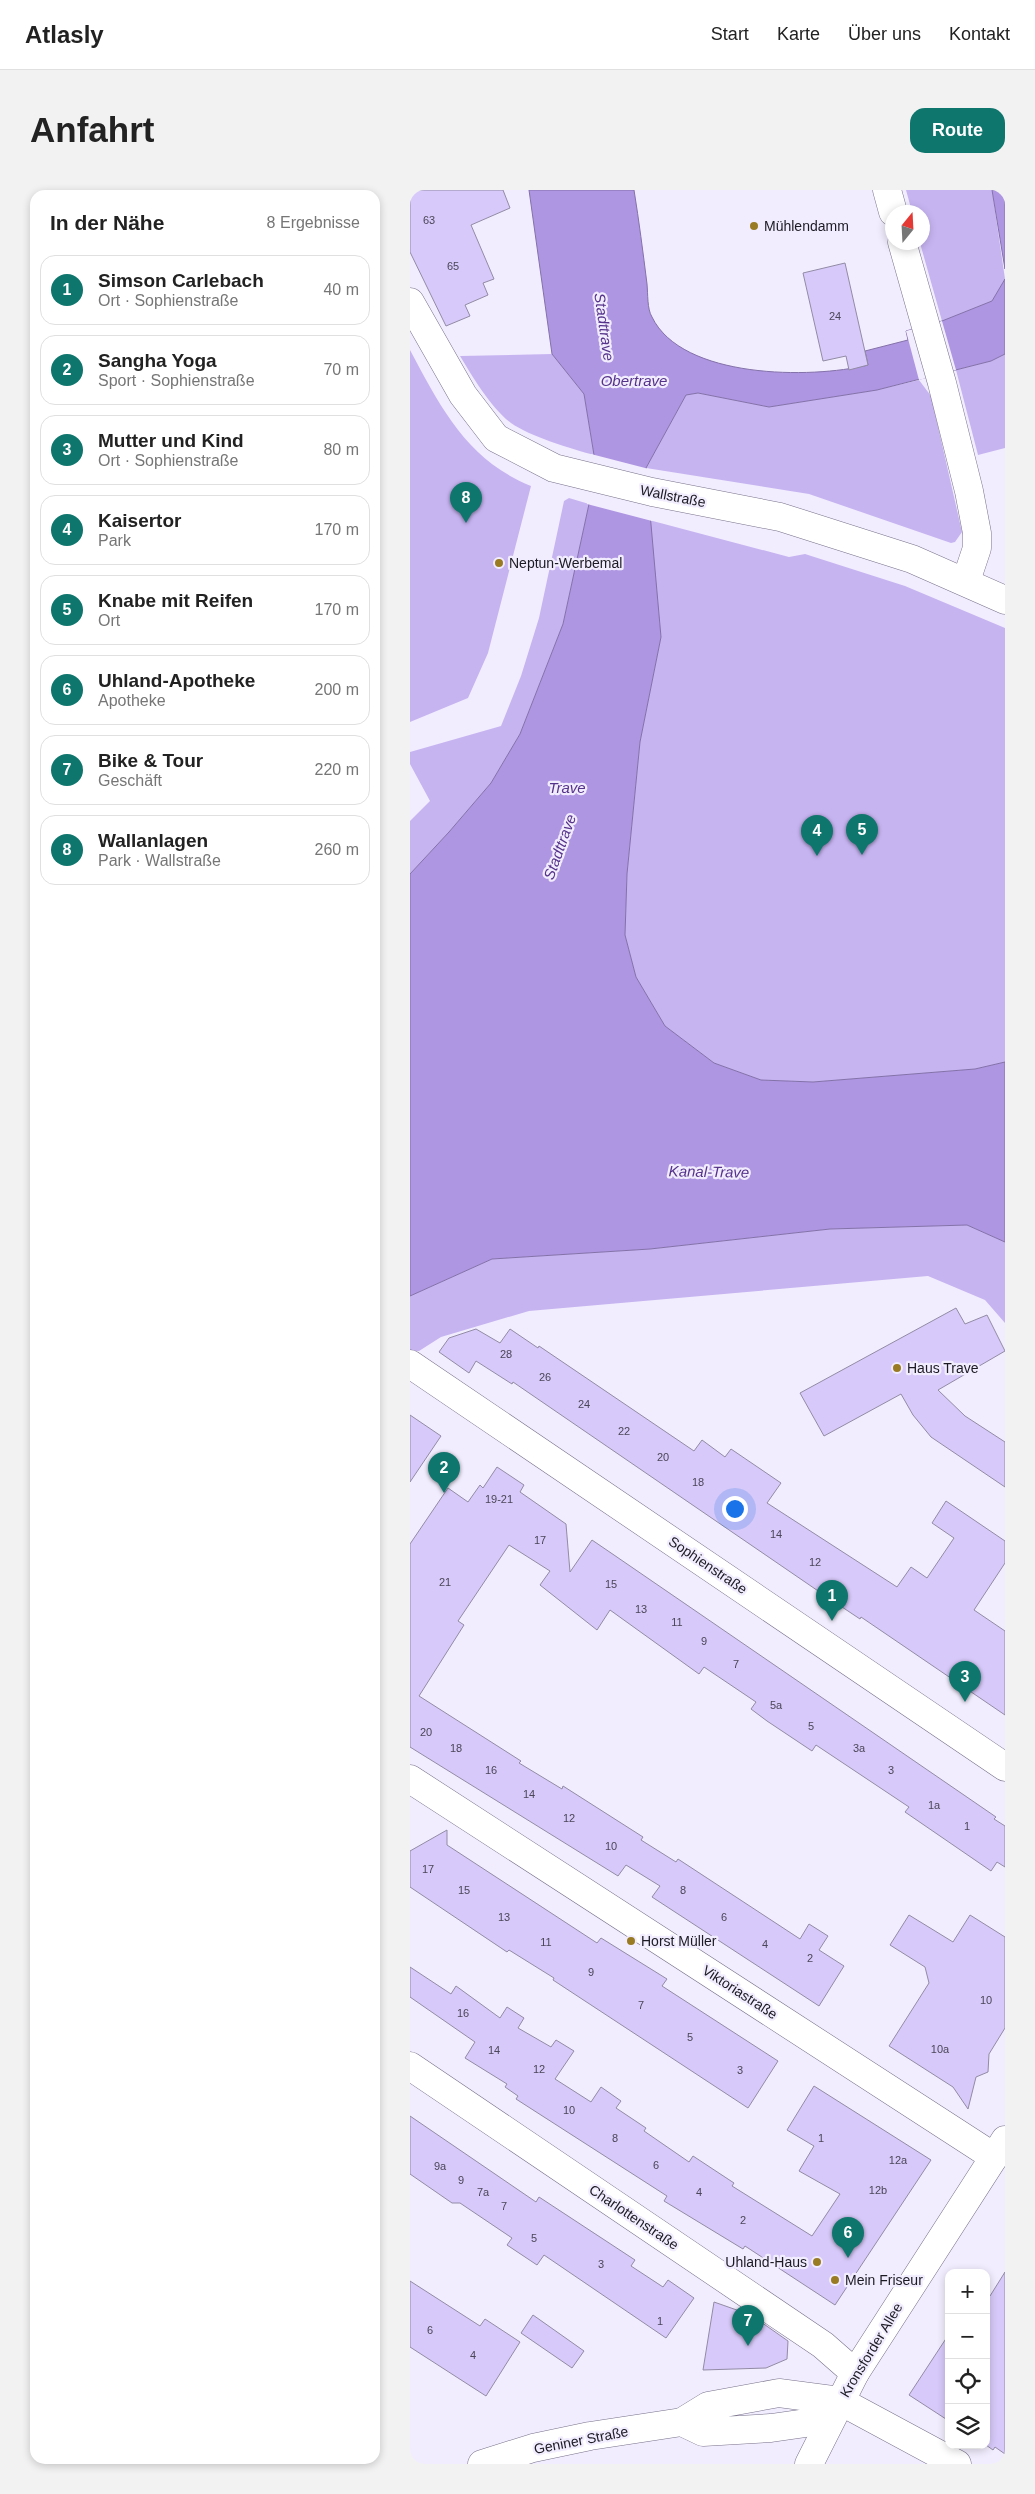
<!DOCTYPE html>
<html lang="de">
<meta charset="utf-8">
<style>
:root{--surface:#fff;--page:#f2f2f2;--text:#222;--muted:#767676;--line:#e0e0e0;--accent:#0f766e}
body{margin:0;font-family:Arial,sans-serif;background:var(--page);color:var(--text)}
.controls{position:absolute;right:15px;bottom:15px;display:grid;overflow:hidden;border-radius:10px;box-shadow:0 2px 8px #0003}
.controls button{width:45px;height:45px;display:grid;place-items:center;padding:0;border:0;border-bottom:1px solid var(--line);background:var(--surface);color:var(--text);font:25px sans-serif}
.compass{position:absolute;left:475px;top:15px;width:45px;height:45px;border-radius:50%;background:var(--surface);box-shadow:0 2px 8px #0003;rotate:18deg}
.you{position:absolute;left:324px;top:1318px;width:18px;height:18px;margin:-12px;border:4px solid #fff;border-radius:50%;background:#1a73e8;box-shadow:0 0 0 8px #1a73e833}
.badge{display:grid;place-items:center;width:32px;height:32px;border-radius:50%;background:var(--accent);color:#fff;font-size:16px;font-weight:700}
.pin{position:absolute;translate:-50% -41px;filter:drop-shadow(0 1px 2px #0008)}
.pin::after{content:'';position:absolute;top:26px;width:18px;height:15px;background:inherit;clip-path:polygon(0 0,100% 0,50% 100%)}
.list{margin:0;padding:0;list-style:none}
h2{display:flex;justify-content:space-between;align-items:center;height:65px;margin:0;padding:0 20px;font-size:21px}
h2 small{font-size:16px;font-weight:400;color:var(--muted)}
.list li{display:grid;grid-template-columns:32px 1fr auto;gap:15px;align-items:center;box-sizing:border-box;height:70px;margin:0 10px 10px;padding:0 10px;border:1px solid var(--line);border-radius:15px}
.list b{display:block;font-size:19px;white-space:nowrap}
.list p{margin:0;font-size:16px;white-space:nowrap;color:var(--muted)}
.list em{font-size:16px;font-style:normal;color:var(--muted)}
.icon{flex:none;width:28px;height:28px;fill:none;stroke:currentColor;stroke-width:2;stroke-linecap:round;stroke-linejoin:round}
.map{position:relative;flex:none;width:595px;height:2274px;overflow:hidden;border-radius:15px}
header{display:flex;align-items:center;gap:30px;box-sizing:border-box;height:70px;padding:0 25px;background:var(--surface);border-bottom:1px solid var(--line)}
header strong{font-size:24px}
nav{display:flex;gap:28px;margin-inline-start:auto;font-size:18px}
.intro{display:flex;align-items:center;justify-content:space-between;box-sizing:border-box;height:120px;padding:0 30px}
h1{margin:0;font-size:35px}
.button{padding:12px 22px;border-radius:15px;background:var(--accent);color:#fff;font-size:18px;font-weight:700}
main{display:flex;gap:30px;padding:0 30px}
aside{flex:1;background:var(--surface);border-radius:15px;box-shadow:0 2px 8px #0003}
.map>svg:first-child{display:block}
</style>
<header>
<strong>Atlasly</strong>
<nav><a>Start</a><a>Karte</a><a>Über uns</a><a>Kontakt</a></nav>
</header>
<div class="intro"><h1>Anfahrt</h1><a class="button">Route</a></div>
<main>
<aside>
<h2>In der Nähe<small>8 Ergebnisse</small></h2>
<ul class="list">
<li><span class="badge">1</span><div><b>Simson Carlebach</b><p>Ort · Sophienstraße</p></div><em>40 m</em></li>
<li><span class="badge">2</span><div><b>Sangha Yoga</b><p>Sport · Sophienstraße</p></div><em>70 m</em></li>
<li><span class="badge">3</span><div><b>Mutter und Kind</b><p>Ort · Sophienstraße</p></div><em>80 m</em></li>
<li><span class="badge">4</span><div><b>Kaisertor</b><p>Park</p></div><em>170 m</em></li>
<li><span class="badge">5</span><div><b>Knabe mit Reifen</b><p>Ort</p></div><em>170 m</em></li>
<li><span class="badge">6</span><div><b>Uhland-Apotheke</b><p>Apotheke</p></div><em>200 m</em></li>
<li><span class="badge">7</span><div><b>Bike &amp; Tour</b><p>Geschäft</p></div><em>220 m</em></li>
<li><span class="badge">8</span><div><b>Wallanlagen</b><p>Park · Wallstraße</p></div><em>260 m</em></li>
</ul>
</aside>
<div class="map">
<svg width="595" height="2274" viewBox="0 0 595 2274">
<rect width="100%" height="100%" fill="#f2edfe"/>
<path fill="#c6b4f1" d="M 496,0 L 582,0 L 595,89 L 582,111 L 532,131 L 510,53 L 512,52 L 512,22 L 502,22 Z
M 0,160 C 31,218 57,270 121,296 L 78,463 L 58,508 L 0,532 Z
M 142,164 L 174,204 L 184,265 C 162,259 119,246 101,233 C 81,218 62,186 50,166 Z
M 595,164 L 595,258 L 568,265 L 546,180 L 581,171 Z
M 509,190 L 521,206 L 552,342 L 545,352 L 541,353 L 399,304 L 236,278 L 276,205 L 288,203 L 359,217 L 467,200 Z
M 159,308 L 179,314 L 153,434 L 110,544 L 81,593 L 39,642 L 0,684 L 0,631 L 20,611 L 0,574 L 0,562 L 91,536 L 111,486 L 129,428 L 154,311 Z
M 239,330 L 379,367 L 395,364 L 495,396 L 595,438 L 595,872 L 565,879 L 403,892 L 351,890 L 304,873 L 255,836 L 226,787 L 215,745 L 217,684 L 230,552 L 251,447 Z
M 557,1035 L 595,1052 L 595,1133 L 575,1110 L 518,1086 L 119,1121 L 31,1147 L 9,1161 L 0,1161 L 0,1106 L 82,1069 L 240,1059 L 420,1039 Z"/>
<path fill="#af96e2" stroke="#8371a9" d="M 119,0 L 224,0 C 229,31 233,62 237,94 C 238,104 237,119 242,127 C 272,189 401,189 458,175 L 455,161 L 498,150 L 496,141 L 532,131 L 582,111 L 595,89 L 595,164 L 581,171 L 467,200 L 359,217 L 288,203 L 276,205 L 236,278 L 251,447 L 230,552 L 217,684 L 215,745 L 226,787 L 255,836 L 304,873 L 351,890 L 403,892 L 565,879 L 595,872 L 595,1052 L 557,1035 L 420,1039 L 240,1059 L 82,1069 L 0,1106 L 0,684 L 39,642 L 81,593 L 110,544 L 153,434 L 179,314 L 184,265 L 174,204 L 142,164 Z
M 582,0 L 595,0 L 595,79 Z"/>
<path fill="#f2edfe" d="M 532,131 L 546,180 L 509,190 L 496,141 Z
M 181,264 L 239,279 L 242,331 L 177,314 Z"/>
<path fill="#d7c9f9" stroke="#928ba5" d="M 0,0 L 93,0 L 100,18 L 61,35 L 84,89 L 73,93 L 78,105 L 55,115 L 60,126 L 36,136 L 0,62 Z
M 435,73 L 458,175 L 439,180 L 436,166 L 413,171 L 393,83 Z
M 546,1118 L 555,1134 L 577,1125 L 595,1161 L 528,1200 L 555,1226 L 595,1252 L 595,1297 L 521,1247 L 503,1225 L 491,1204 L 414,1246 L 390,1203 Z
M 66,1139 L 90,1153 L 100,1139 L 128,1158 L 129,1156 L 284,1261 L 292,1250 L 315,1267 L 321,1259 L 371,1293 L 357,1313 L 487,1397 L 501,1377 L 517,1388 L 544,1348 L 522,1333 L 536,1311 L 595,1351 L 595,1373 L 564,1420 L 595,1441 L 595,1525 L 451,1427 L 450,1429 L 414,1405 L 103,1192 L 102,1194 L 66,1171 L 59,1183 L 29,1162 L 39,1148 Z
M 0,1225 L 31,1246 L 0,1292 Z
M 87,1277 L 114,1295 L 110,1302 L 156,1334 L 160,1382 L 182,1350 L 204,1365 L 586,1627 L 584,1629 L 595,1636 L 595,1677 L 587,1672 L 581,1681 L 495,1622 L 499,1617 L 406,1555 L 402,1561 L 357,1531 L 341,1519 L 346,1512 L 294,1477 L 289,1484 L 200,1420 L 187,1440 L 130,1395 L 140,1381 L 99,1355 L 48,1431 L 54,1435 L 9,1506 L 111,1571 L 109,1573 L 152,1599 L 153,1596 L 233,1647 L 231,1650 L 266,1672 L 268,1669 L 390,1749 L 399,1734 L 418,1746 L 409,1760 L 434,1776 L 409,1816 L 242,1707 L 250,1696 L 216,1675 L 208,1686 L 0,1557 L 0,1354 L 38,1298 L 58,1312 L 70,1295 L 73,1298 Z
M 37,1640 L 37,1655 L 187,1753 L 191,1748 L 257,1789 L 252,1796 L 368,1871 L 338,1918 L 143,1790 L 144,1788 L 99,1760 L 97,1762 L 0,1697 L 0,1661 Z
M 499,1725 L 543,1752 L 560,1725 L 595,1747 L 595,1838 L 579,1864 L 578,1882 L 566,1887 L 558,1919 L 543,1897 L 479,1856 L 519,1793 L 515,1777 L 480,1755 Z
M 0,1777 L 41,1804 L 46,1796 L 90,1828 L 97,1817 L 114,1828 L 108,1838 L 141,1857 L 146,1850 L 164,1861 L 145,1889 L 181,1912 L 191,1897 L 211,1911 L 206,1918 L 236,1938 L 234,1941 L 279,1972 L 283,1966 L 324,1993 L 322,1996 L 402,2046 L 430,2004 L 389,1981 L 404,1956 L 377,1940 L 404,1896 L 521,1970 L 425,2115 L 335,2056 L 333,2059 L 254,2011 L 257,2006 L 106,1909 L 108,1906 L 95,1897 L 97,1894 L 55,1868 L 65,1852 L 0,1807 Z
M 0,1926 L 126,2012 L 129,2007 L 225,2070 L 221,2076 L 253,2097 L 258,2090 L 284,2108 L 256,2148 L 134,2065 L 127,2075 L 97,2055 L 102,2048 L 50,2013 L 42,2013 L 0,1984 Z
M 595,2082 L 595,2264 L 585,2257 L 583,2260 L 576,2255 L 576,2103 L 580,2106 Z
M 0,2091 L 70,2136 L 75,2129 L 110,2152 L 76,2206 L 0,2157 Z
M 304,2112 L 341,2125 L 378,2151 L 377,2169 L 356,2178 L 293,2180 Z
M 123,2125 L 174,2161 L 162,2178 L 111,2143 Z
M 539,2144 L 539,2231 L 499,2205 Z"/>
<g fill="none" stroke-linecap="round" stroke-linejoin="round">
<g stroke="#78718a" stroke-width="29">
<path id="minor" d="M 477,0 L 483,22
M 492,52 L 532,193 L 559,301 L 567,343 L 567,358 L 556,391
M 0,1174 L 595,1577
M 0,1589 L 584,1967
M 0,1876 L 413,2155 L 445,2183
M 430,2211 L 547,2274"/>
</g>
<g stroke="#78718a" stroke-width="29">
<path id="tertiary" d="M 272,2232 L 293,2242 L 361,2238 L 396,2233 L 430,2211
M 72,2274 L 123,2258 L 180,2246 L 272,2232 L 298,2216 L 369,2203 L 430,2211"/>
</g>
<g stroke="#78718a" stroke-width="29">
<path id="secondary" d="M 0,112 L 53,205 L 86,248 L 144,278 L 242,302 L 370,327 L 502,369 L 595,410
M 399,2274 L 445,2183 L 595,1950"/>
</g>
<use href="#minor" stroke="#fff" stroke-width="28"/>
<use href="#tertiary" stroke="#fff" stroke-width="28"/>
<use href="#secondary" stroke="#fff" stroke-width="28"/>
</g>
<g fill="#997b24" stroke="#f2edfe" stroke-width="2">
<circle cx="344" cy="36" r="5"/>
<circle cx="89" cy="373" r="5"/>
<circle cx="487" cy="1178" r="5"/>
<circle cx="221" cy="1751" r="5"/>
<circle cx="407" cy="2072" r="5"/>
<circle cx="425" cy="2090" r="5"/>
</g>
<g text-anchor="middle" stroke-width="4.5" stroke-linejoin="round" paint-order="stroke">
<g font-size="11" fill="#4b4658">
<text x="19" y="34">63</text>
<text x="43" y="80">65</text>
<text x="425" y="130">24</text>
<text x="96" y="1168">28</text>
<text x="135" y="1191">26</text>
<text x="174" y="1218">24</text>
<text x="214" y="1245">22</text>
<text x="253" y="1271">20</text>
<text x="288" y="1296">18</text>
<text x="89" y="1313">19-21</text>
<text x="366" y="1348">14</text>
<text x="130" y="1354">17</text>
<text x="405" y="1376">12</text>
<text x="35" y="1396">21</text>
<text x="201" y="1398">15</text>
<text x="231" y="1423">13</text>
<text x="267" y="1436">11</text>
<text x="294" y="1455">9</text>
<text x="326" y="1478">7</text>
<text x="366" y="1519">5a</text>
<text x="401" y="1540">5</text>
<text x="16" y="1546">20</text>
<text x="46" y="1562">18</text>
<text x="449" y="1562">3a</text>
<text x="81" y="1584">16</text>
<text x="481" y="1584">3</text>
<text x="119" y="1608">14</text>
<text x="524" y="1619">1a</text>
<text x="159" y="1632">12</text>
<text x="557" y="1640">1</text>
<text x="201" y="1660">10</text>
<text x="18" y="1683">17</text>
<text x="54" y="1704">15</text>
<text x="273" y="1704">8</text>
<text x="94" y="1731">13</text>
<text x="314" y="1731">6</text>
<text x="136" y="1756">11</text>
<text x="355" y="1758">4</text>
<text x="400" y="1772">2</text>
<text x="181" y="1786">9</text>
<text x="576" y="1814">10</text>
<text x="231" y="1819">7</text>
<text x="53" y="1827">16</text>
<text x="280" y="1851">5</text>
<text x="530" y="1863">10a</text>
<text x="84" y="1864">14</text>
<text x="129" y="1883">12</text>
<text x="330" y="1884">3</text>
<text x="159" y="1924">10</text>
<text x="205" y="1952">8</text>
<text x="411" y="1952">1</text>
<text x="488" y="1974">12a</text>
<text x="246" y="1979">6</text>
<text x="30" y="1980">9a</text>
<text x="51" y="1994">9</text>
<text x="468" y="2004">12b</text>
<text x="73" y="2006">7a</text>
<text x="289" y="2006">4</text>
<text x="94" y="2020">7</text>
<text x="333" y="2034">2</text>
<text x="124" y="2052">5</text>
<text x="191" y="2078">3</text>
<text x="250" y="2135">1</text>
<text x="20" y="2144">6</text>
<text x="63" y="2169">4</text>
</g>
<g font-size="14" fill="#1c1a23" stroke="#f2edfe" text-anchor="start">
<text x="354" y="41">Mühlendamm</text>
<text x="99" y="378">Neptun-Werbemal</text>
<text x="497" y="1183">Haus Trave</text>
<text x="231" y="1756">Horst Müller</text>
<text x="397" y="2077" text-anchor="end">Uhland-Haus</text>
<text x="435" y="2095">Mein Friseur</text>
</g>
<g font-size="14" fill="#1c1a23" stroke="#f2edfe">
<text transform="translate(263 306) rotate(11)" y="5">Wallstraße</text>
<text transform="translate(298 1375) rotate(34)" y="5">Sophienstraße</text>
<text transform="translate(330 1802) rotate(33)" y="5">Viktoriastraße</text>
<text transform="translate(224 2027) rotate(34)" y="5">Charlottenstraße</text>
<text transform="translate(461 2160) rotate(-59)" y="5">Kronsforder Allee</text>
<text transform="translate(171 2250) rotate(-11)" y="5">Geniner Straße</text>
</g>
<g font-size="15" font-style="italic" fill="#56338b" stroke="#f2edfe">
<text transform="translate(194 137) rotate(82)" y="5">Stadttrave</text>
<text x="224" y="196">Obertrave</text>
<text x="157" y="603">Trave</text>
<text transform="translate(150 657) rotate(-70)" y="5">Stadttrave</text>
<text transform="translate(299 982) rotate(1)" y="5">Kanal-Trave</text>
</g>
</g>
</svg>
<div class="controls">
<button>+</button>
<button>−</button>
<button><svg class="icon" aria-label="locate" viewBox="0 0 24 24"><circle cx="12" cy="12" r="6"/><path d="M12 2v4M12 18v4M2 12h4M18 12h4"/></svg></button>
<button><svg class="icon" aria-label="layers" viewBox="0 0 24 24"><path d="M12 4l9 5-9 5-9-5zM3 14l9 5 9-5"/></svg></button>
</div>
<svg class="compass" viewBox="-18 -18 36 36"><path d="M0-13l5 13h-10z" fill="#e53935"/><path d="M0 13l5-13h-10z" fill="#767676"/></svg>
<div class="you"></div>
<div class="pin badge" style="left:422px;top:1431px">1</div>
<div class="pin badge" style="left:34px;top:1303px">2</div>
<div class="pin badge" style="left:555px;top:1512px">3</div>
<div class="pin badge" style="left:407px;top:666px">4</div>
<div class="pin badge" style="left:452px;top:665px">5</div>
<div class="pin badge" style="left:438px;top:2068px">6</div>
<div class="pin badge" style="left:338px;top:2156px">7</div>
<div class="pin badge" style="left:56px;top:333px">8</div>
</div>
</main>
